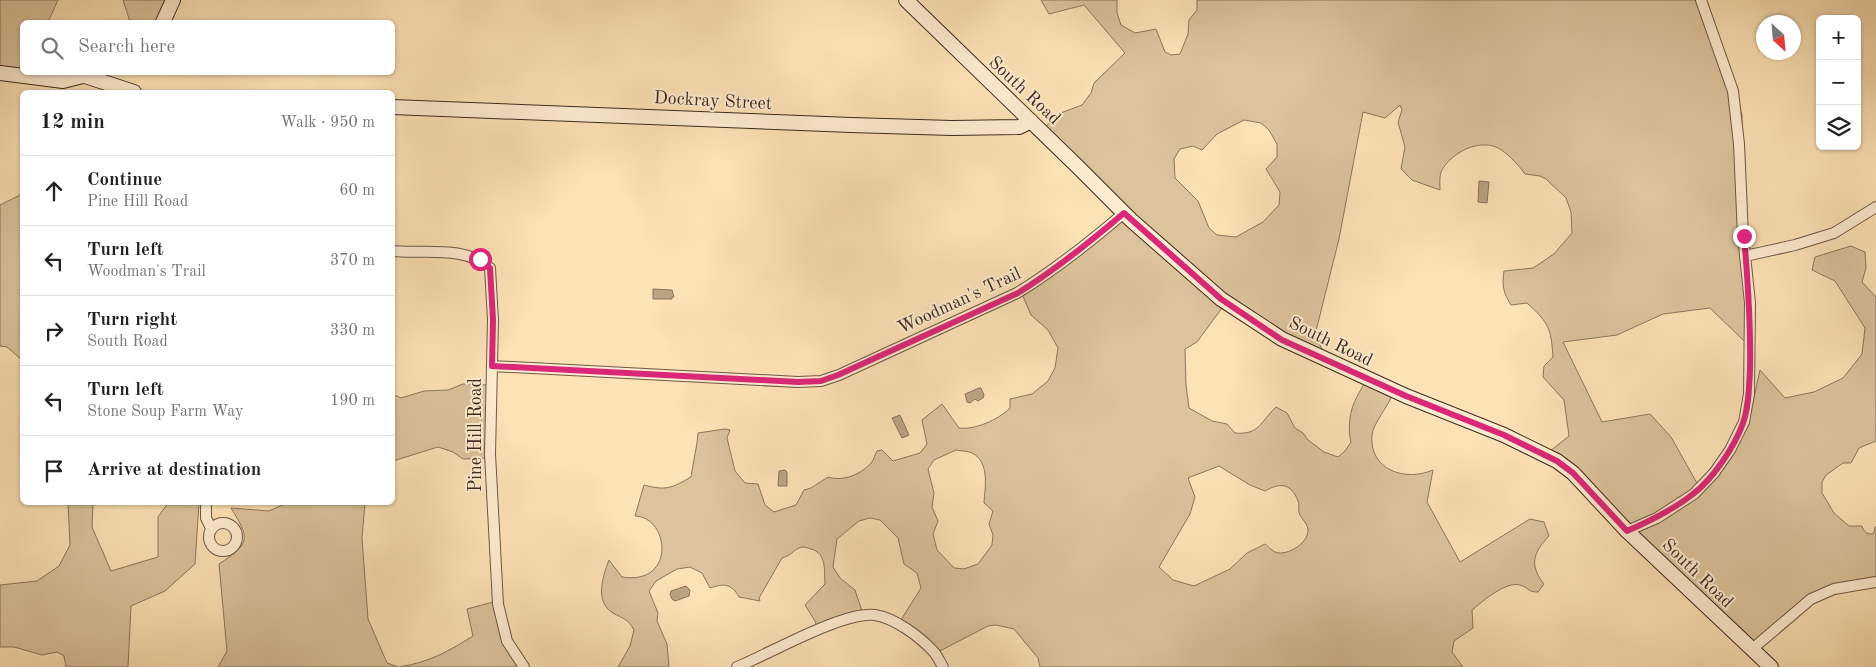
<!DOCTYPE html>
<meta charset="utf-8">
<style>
:root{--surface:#fff;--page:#f2f2f2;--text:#222;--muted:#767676;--line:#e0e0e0}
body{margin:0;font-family:"Old Standard TT",serif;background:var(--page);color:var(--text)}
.controls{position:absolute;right:15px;top:15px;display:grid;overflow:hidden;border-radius:8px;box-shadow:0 1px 4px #0004}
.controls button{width:45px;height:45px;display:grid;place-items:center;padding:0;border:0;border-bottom:1px solid var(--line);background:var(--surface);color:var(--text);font:25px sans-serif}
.compass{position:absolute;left:1756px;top:15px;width:45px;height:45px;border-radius:50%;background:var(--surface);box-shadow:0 1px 4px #0004;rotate:154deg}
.stop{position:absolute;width:15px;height:15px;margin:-11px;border:4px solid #db2777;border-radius:50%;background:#fff}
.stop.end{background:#db2777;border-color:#fff;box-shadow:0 1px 5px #0008}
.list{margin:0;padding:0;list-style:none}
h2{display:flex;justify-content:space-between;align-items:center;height:65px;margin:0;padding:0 20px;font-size:21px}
h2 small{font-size:16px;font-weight:400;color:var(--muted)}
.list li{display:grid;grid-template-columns:32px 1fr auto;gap:15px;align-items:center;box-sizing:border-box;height:70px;padding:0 20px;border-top:1px solid var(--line)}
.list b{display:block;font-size:19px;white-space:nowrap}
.list p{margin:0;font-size:16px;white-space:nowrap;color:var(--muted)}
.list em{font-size:16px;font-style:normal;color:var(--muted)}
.icon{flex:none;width:28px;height:28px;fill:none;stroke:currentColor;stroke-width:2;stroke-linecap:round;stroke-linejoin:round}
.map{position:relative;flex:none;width:1876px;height:667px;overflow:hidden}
.search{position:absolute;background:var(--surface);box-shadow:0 1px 4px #0004;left:20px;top:20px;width:375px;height:55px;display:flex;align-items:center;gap:12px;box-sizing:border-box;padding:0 18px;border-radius:8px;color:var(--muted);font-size:19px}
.panel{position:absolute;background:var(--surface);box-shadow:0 1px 4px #0004;left:20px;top:90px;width:375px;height:415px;border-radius:8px}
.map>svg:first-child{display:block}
</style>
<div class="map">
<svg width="1876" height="667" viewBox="0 0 1876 667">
<rect width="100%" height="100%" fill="#fde2b6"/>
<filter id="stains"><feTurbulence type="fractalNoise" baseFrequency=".004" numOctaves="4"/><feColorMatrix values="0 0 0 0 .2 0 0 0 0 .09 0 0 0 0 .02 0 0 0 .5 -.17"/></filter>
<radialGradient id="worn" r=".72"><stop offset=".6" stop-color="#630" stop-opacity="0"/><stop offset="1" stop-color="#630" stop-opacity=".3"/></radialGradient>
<path fill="#dcc39c" stroke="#8c765e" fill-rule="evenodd" d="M 0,0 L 58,0 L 48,22 L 22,22 L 22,72 L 64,73 L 64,82 L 0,75 Z
M 123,0 L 173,0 L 165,22 L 130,22 Z
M 1041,0 L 1117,0 L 1117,13 L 1121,25 L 1135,33 L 1156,29 L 1165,52 L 1171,55 L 1180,54 L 1188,34 L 1189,20 L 1197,10 L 1197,0 L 1704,0 L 1742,115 L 1742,198 L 1751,340 L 1744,341 L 1710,308 L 1663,314 L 1617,335 L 1563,342 L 1602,422 L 1650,414 L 1671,437 L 1702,492 L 1749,420 L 1760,370 L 1785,398 L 1814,392 L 1843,378 L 1862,354 L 1865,328 L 1835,281 L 1812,270 L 1815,257 L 1851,246 L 1865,252 L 1866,268 L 1862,282 L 1876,297 L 1876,441 L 1859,448 L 1851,463 L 1843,463 L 1826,475 L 1822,482 L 1822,493 L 1834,513 L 1849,526 L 1862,526 C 1864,532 1866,534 1873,534 L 1876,526 L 1876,577 L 1832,585 L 1753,651 L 1632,536 L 1544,456 L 1569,436 L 1564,400 L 1543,377 L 1544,366 L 1553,357 C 1551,328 1549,323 1527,303 L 1511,305 C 1503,292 1502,286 1504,271 L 1533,268 L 1554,254 L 1572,233 L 1571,212 L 1566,198 L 1546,179 L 1540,176 L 1525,174 C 1519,165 1503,148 1493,146 C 1474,141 1451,154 1442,170 C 1439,175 1440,184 1440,190 L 1412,180 L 1401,169 L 1405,147 L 1398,122 L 1402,110 L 1400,105 L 1385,118 L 1363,112 L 1339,239 L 1315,335 L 1328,361 L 1225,304 L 1197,342 L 1185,349 L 1186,385 L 1189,408 L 1212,421 L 1227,424 L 1235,433 C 1260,435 1260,422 1276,407 L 1287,413 L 1295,428 L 1303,433 L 1308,440 L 1324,452 L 1338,457 L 1345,451 L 1351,442 C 1348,430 1349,415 1354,403 C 1357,395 1362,389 1365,381 L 1393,393 C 1389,406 1373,423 1372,435 C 1369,470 1405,482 1433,470 L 1427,502 L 1460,562 L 1530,519 L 1544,522 L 1549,536 C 1533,553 1529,565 1544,584 L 1538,592 C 1527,592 1528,587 1520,585 C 1506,581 1483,601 1472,610 L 1473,628 L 1454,641 L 1452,652 L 1463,667 L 1040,667 L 1038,658 L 1014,629 L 996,625 L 988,626 L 936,653 L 899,623 L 921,588 L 917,573 L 904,564 L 898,538 L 880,520 L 870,518 L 859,521 L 837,539 L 833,567 L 840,578 L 855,590 L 864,617 L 818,631 L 815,621 L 805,605 L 825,584 C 824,571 827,553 811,549 C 808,548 803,546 799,548 C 792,551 792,555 782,558 L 759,598 L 760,601 L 739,597 C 732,584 724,583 710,588 L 702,573 L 690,567 L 677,569 L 656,581 L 649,591 L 658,613 L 657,621 L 667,644 L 669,667 L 618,667 L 630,646 L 634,630 C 628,619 624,619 613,613 C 594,602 603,576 609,560 L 622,577 C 676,586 670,517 635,516 L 644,485 C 666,491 672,488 691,477 C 693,462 697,448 698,433 L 725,429 L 730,430 L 727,438 L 735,471 L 745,483 L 758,484 L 765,505 L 774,512 L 796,505 L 804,490 L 811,488 L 828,477 C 843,482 862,474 872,462 C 874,459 875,454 877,451 L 882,450 L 893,461 L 920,453 L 927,444 L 922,420 L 942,404 L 959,428 C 975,430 998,420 1010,408 L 1010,399 L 1032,394 L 1048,381 L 1055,368 L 1058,348 L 1048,330 L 1031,315 L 1022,294 L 1123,216 L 1041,131 L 1058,114 L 1082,105 L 1091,93 L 1094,83 L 1125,53 L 1084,5 L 1049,14 ZM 1244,120 L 1261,123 L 1269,130 L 1277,144 L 1277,157 L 1266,169 L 1280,192 L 1279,205 L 1263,222 L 1236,237 L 1217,235 L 1209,228 L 1198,201 L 1175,178 L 1174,159 L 1180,149 L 1193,146 L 1202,150 L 1217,134 ZM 956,450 C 961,451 968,451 972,453 C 990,462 985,487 984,503 L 993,511 L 989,524 L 993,535 L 992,545 L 978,564 L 964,569 L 954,568 L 937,550 L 933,534 L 938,521 L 932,507 L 934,493 L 928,469 L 934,460 ZM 1219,466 L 1250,485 L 1265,491 C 1279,483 1291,482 1298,501 C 1300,504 1298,508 1299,512 C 1300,518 1307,522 1308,529 C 1309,542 1291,554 1278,553 C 1273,552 1269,547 1265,544 L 1247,553 L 1230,569 L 1194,586 L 1173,580 L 1159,567 L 1190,514 L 1195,497 L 1188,478 Z
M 22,194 L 22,360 L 7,347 L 0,346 L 0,205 Z
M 463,384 L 488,385 L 491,458 L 463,459 L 453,452 L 438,447 L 393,461 L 392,394 L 401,398 L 424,391 L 448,390 Z
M 68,503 L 93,503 L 92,527 L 111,571 L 158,557 L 158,517 L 168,503 L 199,503 L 195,564 L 165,591 L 131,606 L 128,667 L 66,667 L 64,656 L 57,652 L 42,655 L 14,647 L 0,647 L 0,585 L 37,581 L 59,566 L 70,545 Z
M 287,503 L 365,503 L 362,538 L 368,619 L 387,663 L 398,667 L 218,667 L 227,651 L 219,564 C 251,543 250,539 231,508 L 269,511 Z
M 497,601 L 507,641 L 523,667 L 399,667 C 430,662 447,652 473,636 L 467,609 Z"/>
<path fill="#bba383" stroke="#88735b" d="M 1479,181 L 1489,182 L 1487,203 L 1478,202 Z
M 653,289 L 672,290 L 674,297 L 672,297 L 672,299 L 653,299 Z
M 979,388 L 981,388 L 984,395 L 983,398 L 978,401 L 975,399 L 970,403 L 967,402 L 965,394 Z
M 900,415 L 909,435 L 902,438 L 892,418 Z
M 785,470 L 787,472 L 787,486 L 778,486 L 779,471 Z
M 686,586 L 690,590 L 689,596 L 675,601 L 672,599 L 670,594 L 671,591 Z"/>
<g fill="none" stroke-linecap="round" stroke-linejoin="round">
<g stroke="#6c5846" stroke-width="12">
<path id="street" d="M 392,251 C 424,254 464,245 490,268 L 493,320 L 490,454 L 498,604 L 507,641 L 524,667
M 1745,256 L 1795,245 L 1834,233 L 1876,207
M 492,366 L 798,382 L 821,381 L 839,375 L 1017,293 C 1055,270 1090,242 1124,213
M 206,502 L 206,518 L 211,528
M209 537a14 14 0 1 1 28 0a14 14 0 1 1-28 0Z
M 1627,531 L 1657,518 L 1694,494 L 1714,473 L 1730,450 L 1744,422 L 1749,394 L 1750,303 L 1743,236 L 1739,144 L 1733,91 L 1701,0
M 1751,650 L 1811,599 L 1834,589 L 1876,582
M 737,667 C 769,654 843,611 875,615 C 895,618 920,637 933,651 C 937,655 940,662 943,667"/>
</g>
<g stroke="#3c2a20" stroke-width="16">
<path id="secondary" d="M 906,0 L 1077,166 L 1131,220 L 1221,299 L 1282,339 L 1406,396 L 1504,435 L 1557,461 L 1573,473 L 1627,531 L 1771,667
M 163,22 L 173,0
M 0,73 L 63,81 L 99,72
M 85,76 L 134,92
M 392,107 L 851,125 L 952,128 L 1019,127 L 1031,121"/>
</g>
<use href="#street" stroke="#feecd0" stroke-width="10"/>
<use href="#secondary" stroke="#feecd0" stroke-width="14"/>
</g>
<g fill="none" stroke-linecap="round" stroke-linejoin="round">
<path stroke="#db2777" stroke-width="6" d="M 480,259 L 490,268 L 493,320 L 492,366 L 798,382 L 821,381 L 838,375 L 1018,293 C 1055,270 1090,242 1124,213 L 1221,299 L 1282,340 L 1406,396 L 1504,435 L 1557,461 L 1573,473 L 1627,531 C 1650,521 1673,510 1693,494 C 1713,479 1735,446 1743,423 C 1749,406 1749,387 1750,370 C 1751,324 1748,282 1744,236"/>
</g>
<g text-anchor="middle" stroke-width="4" stroke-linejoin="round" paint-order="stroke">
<g font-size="18" fill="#3c2a20" stroke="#feecd0">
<text transform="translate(1025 90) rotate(43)" y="6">South Road</text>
<text transform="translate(713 100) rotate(3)" y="6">Dockray Street</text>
<text transform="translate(959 300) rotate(-25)" y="6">Woodman's Trail</text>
<text transform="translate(1331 341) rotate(26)" y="6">South Road</text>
<text transform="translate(475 435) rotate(-90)" y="6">Pine Hill Road</text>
<text transform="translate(1698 573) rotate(44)" y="6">South Road</text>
</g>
</g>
<rect width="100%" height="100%" filter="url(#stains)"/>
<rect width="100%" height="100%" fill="url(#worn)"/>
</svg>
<div class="controls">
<button>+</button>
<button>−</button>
<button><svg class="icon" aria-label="layers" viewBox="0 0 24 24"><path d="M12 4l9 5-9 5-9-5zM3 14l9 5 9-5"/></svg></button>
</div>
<svg class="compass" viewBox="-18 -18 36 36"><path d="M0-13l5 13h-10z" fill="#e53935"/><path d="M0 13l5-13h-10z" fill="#767676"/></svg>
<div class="stop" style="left:480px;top:259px"></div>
<div class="stop end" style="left:1744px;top:236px"></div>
<div class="search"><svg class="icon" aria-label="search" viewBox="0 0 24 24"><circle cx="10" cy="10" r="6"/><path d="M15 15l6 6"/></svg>Search here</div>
<section class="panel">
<h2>12 min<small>Walk · 950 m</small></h2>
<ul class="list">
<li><svg class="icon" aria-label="ahead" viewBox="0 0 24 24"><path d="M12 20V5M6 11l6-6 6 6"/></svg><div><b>Continue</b><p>Pine Hill Road</p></div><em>60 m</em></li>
<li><svg class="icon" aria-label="left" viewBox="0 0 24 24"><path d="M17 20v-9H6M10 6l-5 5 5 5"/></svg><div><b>Turn left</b><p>Woodman's Trail</p></div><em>370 m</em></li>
<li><svg class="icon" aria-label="right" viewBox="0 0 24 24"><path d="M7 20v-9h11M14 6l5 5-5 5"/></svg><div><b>Turn right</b><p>South Road</p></div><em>330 m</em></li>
<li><svg class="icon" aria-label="left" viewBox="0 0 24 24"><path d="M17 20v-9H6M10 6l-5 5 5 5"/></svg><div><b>Turn left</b><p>Stone Soup Farm Way</p></div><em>190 m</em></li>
<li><svg class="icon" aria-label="arrive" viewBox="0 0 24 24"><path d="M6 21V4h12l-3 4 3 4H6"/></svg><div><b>Arrive at destination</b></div></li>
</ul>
</section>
</div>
